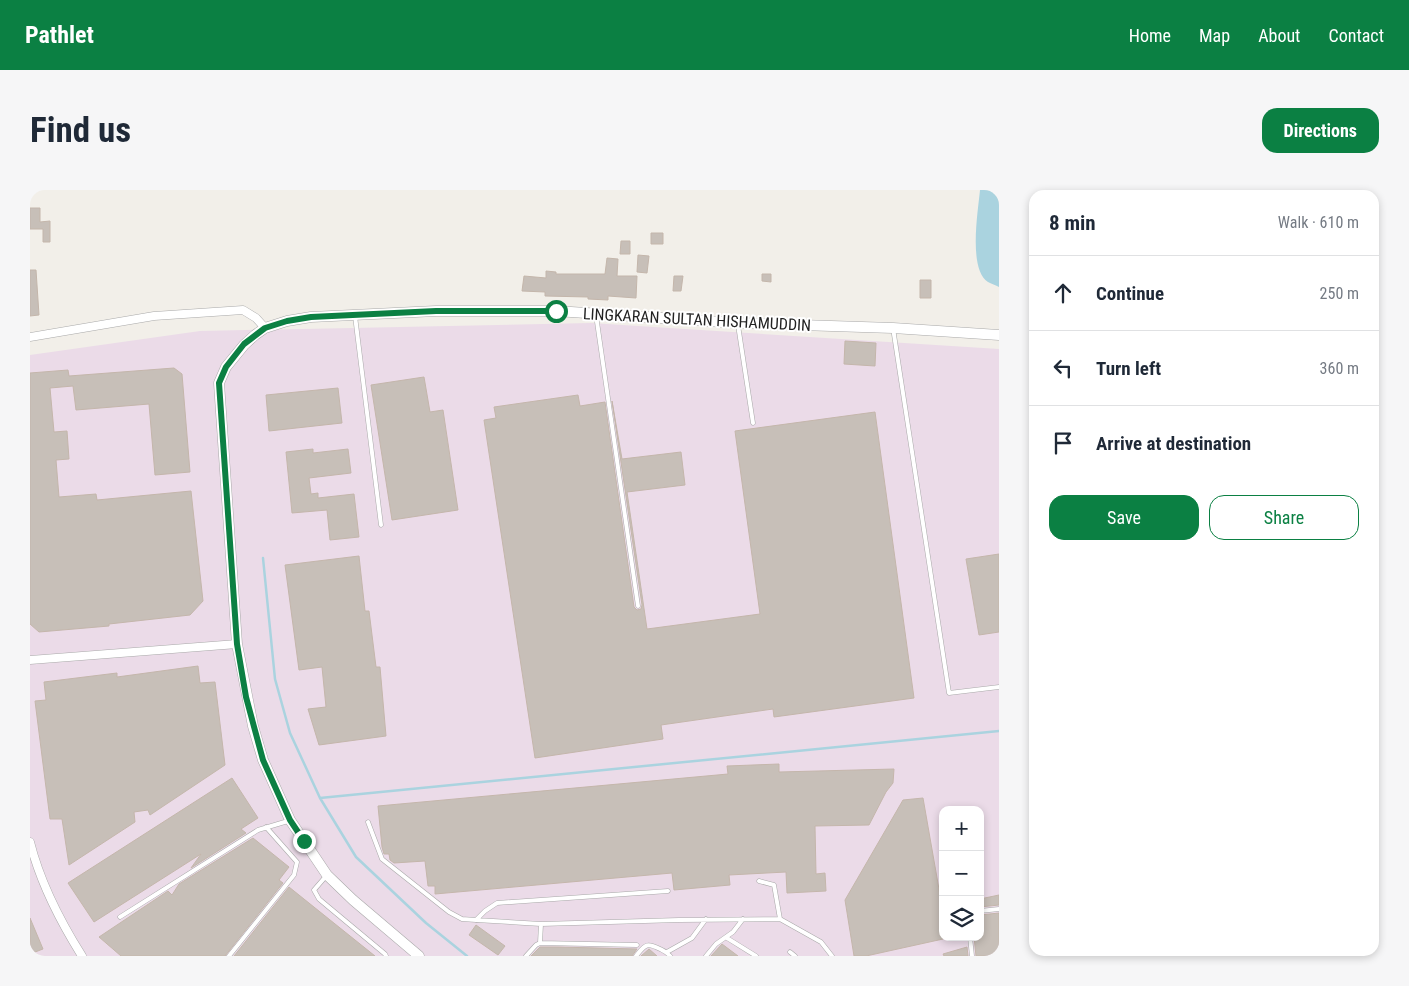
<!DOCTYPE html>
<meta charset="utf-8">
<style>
:root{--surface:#fff;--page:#f6f6f7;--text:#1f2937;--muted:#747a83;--line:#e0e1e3;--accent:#0b8043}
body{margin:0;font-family:"Roboto Condensed",sans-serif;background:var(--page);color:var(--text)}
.controls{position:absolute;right:15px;bottom:15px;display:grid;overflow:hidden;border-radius:10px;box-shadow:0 2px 8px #0003}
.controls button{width:45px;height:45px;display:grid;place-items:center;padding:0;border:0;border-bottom:1px solid var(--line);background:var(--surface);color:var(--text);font:25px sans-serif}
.stop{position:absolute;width:15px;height:15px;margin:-11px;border:4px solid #0b8043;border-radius:50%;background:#fff}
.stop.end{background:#0b8043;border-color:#fff;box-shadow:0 1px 5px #0008}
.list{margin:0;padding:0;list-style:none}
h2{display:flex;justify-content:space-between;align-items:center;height:65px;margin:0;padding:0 20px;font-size:21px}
h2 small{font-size:16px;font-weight:400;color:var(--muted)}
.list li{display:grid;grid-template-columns:32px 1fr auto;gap:15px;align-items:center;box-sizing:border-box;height:75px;padding:0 20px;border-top:1px solid var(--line)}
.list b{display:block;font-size:19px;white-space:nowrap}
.list em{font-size:16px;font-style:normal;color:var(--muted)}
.actions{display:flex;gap:10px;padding:15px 20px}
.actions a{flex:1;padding:11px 0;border:1px solid var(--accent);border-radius:15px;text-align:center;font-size:18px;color:var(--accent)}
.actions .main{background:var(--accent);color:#fff}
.icon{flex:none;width:28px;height:28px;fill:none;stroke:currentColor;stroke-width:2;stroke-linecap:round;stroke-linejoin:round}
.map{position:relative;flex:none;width:969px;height:766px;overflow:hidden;border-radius:15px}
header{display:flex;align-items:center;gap:30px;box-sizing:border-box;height:70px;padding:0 25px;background:var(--accent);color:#fff}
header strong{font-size:24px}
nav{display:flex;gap:28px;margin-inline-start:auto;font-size:18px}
.intro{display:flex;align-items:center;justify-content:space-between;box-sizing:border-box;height:120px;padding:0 30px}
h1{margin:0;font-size:35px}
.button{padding:12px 22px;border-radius:15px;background:var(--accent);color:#fff;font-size:18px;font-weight:700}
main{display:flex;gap:30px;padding:0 30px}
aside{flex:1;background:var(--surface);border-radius:15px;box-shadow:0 2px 8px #0003}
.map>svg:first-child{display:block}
</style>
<header>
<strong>Pathlet</strong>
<nav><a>Home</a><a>Map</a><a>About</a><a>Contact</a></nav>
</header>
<div class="intro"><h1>Find us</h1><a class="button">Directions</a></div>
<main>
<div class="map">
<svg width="969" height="766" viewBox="0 0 969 766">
<rect width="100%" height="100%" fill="#f2efe9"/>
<path fill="#ebdbe8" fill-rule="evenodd" d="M 561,133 L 969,159 L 969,766 L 0,766 L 0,165 L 170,141 ZM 913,620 L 950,620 L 950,747 L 913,747 Z"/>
<path fill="#aad3df" d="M 950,0 L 969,0 L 969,97 C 966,95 961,94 958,92 C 938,79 948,21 950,0 Z"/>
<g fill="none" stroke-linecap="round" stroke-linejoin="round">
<path stroke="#aad3df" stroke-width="2.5" d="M 233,368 L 245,489 L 260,543 L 290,608 L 326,667 L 396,733 L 437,766
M 290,608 L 969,541"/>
</g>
<path fill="#c7bfb8" stroke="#c4b6ab" d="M 0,18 L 10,18 L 10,32 L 20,31 L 20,52 L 13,52 L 13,39 L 0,39 Z
M 621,43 L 633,43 L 633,54 L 621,54 Z
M 591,51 L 600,51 L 600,64 L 590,64 Z
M 608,65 L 619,66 L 617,83 L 607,82 Z
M 577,68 L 588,69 L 587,86 L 607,86 L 606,108 L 578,106 L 578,110 L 558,109 L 558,107 L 515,106 L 515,102 L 492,101 L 494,86 L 516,88 L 516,81 L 526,82 L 526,84 L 575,84 Z
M 0,80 L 6,80 L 9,125 L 0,126 Z
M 732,84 L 741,84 L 741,92 L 732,91 Z
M 644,86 L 653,86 L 651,101 L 643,101 Z
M 890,90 L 901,90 L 901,108 L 890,108 Z
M 815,151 L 846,153 L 845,176 L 814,174 Z
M 144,178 L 152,184 L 160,282 L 125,285 L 119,214 L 46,220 L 43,196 L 20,198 L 24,242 L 37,241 L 39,269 L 26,270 L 29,307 L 66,304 L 67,310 L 161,301 L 173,411 L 160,425 L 79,434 L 79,436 L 9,442 L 0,434 L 0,183 L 38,180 L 39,186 Z
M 394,187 L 400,222 L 413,220 L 428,320 L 362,330 L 341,195 Z
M 308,198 L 312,233 L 239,241 L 236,205 Z
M 548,205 L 550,216 L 575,212 L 604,417 L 607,420 L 611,419 L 612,415 L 582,211 L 592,269 L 651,262 L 655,295 L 597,302 L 617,439 L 730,424 L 705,241 L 845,222 L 884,508 L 744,527 L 743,519 L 631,535 L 633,549 L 505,568 L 454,230 L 466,228 L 464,217 Z
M 283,259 L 283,263 L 318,259 L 321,283 L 279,288 L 281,304 L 288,303 L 288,308 L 324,304 L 329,347 L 300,350 L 297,320 L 262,323 L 256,262 Z
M 969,364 L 969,442 L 949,445 L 936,369 Z
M 329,366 L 335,421 L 339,421 L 346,477 L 350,477 L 356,546 L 289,555 L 278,519 L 296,517 L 292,477 L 269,480 L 255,375 Z
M 168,476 L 170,493 L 185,492 L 195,575 L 120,625 L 118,620 L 104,622 L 105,632 L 39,675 L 32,629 L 20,629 L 5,511 L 16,510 L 14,492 L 87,483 L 87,487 Z
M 749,574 L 749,582 L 864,579 L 863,593 L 856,602 L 839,635 L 785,636 L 786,684 L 795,683 L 796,701 L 757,703 L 756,682 L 699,685 L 700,695 L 644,700 L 642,683 L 405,704 L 405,696 L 398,696 L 395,671 L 364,673 L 360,670 L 359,664 L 354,664 L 352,657 L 348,616 L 698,584 L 697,576 Z
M 202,588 L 228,628 L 211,639 L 216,643 L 161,678 L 171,664 L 64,732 L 38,693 Z
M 893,608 L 913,722 L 913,749 L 836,766 L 824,766 L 815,710 L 873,610 Z
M 223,648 L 259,677 L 249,690 L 253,693 L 195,766 L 91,766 L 69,747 L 138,701 L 142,705 L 149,694 Z
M 259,697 L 345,766 L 204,766 Z
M 969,705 L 969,715 L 950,717 L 950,709 Z
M 969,723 L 969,766 L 946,766 L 944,747 L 950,747 L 950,725 Z
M 0,728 L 13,759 L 0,764 Z
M 446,735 L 475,756 L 468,765 L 439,745 Z
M 692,754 L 708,766 L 681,766 Z
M 510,757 L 528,757 L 607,759 L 602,766 L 501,766 Z
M 937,757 L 938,766 L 914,766 L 913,764 Z
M 619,759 L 627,766 L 611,766 Z"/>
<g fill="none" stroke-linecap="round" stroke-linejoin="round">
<g stroke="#a9a9a9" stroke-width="5">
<path id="service" d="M 566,125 L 608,416
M 325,126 L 351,335
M 708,135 L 723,233
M 863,138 L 919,503 L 969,497
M 338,632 L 352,669 L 419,722 L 432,729 L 446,730 L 511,734 L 649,730 L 750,729 L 791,752 L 802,766
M 297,685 L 284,700 L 289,709 L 355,764 L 356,766
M 729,691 L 744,695 L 750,729
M 950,721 L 969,719
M 90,727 L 228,640 L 258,631
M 446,730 L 455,721 L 467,713 L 638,701
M 511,734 L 510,753 L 607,755
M 940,747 L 942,766
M 697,748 L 726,766
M 637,762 L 662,748 L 676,729
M 760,762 L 765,766
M 199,766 L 264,685 L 267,672 L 236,637
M 496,766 L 506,755 L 510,753
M 606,766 C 615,755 616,752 630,759 C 634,761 637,762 640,766
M 676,766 L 686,754 L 703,742 L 713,729"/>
</g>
<g stroke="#a9a9a9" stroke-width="9">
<path id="minor" d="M 0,147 L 124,126 L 213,120 L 226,128 L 235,138
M 0,470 L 207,454
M 0,652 C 10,692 30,731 52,766"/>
</g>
<g stroke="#a9a9a9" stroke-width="11">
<path id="tertiary" d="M 389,766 L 323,710 L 297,685 L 260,630 L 233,570 L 223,536 L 207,454 L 189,193 L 196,177 L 214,155 L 225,145 L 235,138 L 257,131 L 281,127 L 406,121 L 526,121 L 707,133 L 863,138 L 969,145"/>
</g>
<use href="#service" stroke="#fff" stroke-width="4"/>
<use href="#minor" stroke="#fff" stroke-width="8"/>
<use href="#tertiary" stroke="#fff" stroke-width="10"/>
</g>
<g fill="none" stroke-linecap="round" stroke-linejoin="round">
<path stroke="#0b8043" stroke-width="6" d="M 274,651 L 260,630 L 233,570 L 216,507 L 207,454 L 189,193 L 196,177 L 214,154 L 235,138 L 257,131 L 281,127 L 406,121 L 526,121"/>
</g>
<g text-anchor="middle" stroke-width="4" stroke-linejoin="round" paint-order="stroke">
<g font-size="16" fill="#222" stroke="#fff">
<text transform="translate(667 129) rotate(3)" y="6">LINGKARAN SULTAN HISHAMUDDIN</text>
</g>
</g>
</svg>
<div class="controls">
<button>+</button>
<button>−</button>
<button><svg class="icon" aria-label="layers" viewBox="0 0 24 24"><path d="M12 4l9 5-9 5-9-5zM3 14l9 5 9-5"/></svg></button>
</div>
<div class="stop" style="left:526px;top:121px"></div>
<div class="stop end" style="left:274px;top:651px"></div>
</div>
<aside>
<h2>8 min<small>Walk · 610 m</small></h2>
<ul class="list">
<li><svg class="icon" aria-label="ahead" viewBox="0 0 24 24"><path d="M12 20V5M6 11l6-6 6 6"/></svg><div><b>Continue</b></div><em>250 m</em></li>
<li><svg class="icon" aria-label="left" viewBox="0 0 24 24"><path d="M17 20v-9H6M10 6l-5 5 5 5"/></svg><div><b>Turn left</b></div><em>360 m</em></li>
<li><svg class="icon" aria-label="arrive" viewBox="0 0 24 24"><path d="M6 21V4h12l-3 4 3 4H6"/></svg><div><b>Arrive at destination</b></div></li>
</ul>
<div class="actions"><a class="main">Save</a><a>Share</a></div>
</aside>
</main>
